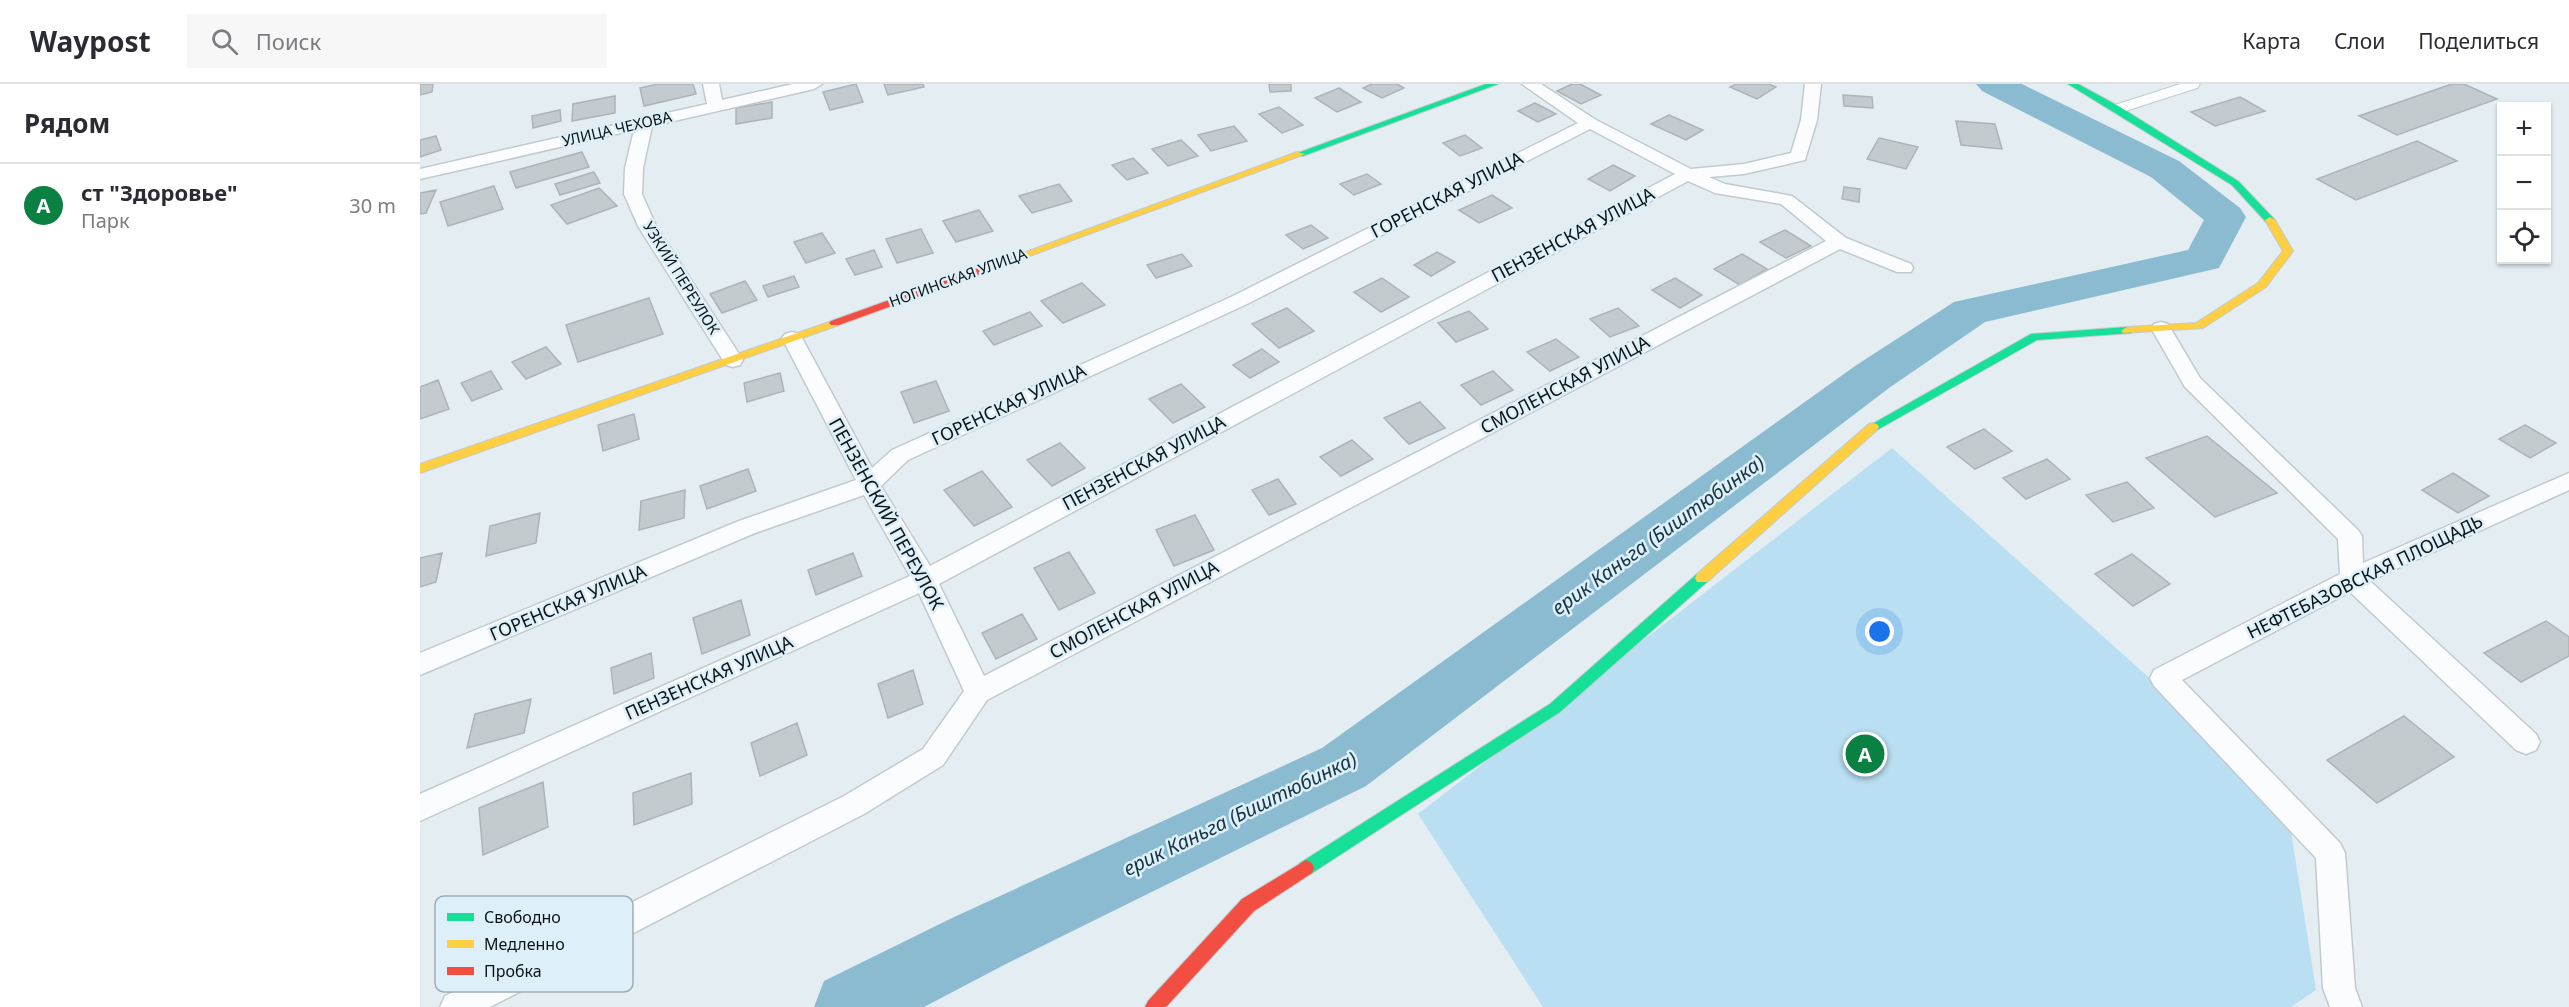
<!DOCTYPE html>
<html lang="ru">
<meta charset="utf-8">
<style>
:root{--surface:#fff;--page:#f7f7f7;--text:#2b2b33;--muted:#7c7c81;--line:#e1e1e2;--accent:#0b8043}
body{margin:0;font-family:"Noto Sans",sans-serif;background:var(--page);color:var(--text)}
.controls{position:absolute;right:18px;top:18px;display:grid;overflow:hidden;border-radius:0px;box-shadow:0 2px 4px #0004}
.controls button{width:54px;height:54px;display:grid;place-items:center;padding:0;border:0;border-bottom:2px solid var(--line);background:var(--surface);color:var(--text);font:30px sans-serif}
.you{position:absolute;left:1460px;top:548px;width:21px;height:21px;margin:-15px;border:4px solid #fff;border-radius:50%;background:#1a73e8;box-shadow:0 0 0 9px #1a73e833}
.badge{display:grid;place-items:center;width:39px;height:39px;border-radius:50%;background:var(--accent);color:#fff;font-size:20px;font-weight:700}
.pin{position:absolute;translate:-50% -50%;border:3px solid #fff;box-shadow:0 2px 6px #0006}
.list{margin:0;padding:0;list-style:none}
h2{display:flex;justify-content:space-between;align-items:center;height:78px;margin:0;padding:0 24px;font-size:26px}
h2 small{font-size:20px;font-weight:400;color:var(--muted)}
.list li{display:grid;grid-template-columns:39px 1fr auto;gap:18px;align-items:center;box-sizing:border-box;height:84px;padding:0 24px;border-top:2px solid var(--line)}
.list b{display:block;font-size:22px;white-space:nowrap}
.list p{margin:0;font-size:20px;white-space:nowrap;color:var(--muted)}
.list em{font-size:20px;font-style:normal;color:var(--muted)}
.icon{flex:none;width:33px;height:33px;fill:none;stroke:currentColor;stroke-width:2;stroke-linecap:round;stroke-linejoin:round}
.map{position:relative;flex:none;width:2149px;height:923px;overflow:hidden}
header{display:flex;align-items:center;gap:36px;box-sizing:border-box;height:84px;padding:0 30px;background:var(--surface);border-bottom:2px solid var(--line)}
header strong{font-size:28px}
nav{display:flex;gap:33px;margin-inline-start:auto;font-size:21px}
.search{width:420px;height:54px;background:var(--page);display:flex;align-items:center;gap:15px;box-sizing:border-box;padding:0 21px;border-radius:0px;color:var(--muted);font-size:22px}
main{display:flex}
aside{flex:1;background:var(--surface)}
.map>svg:first-child{display:block}
</style>
<header>
<strong>Waypost</strong>
<div class="search"><svg class="icon" aria-label="search" viewBox="0 0 24 24"><circle cx="10" cy="10" r="6"/><path d="M15 15l6 6"/></svg>Поиск</div>
<nav><a>Карта</a><a>Слои</a><a>Поделиться</a></nav>
</header>
<main>
<aside>
<h2>Рядом<small></small></h2>
<ul class="list">
<li><span class="badge">A</span><div><b>ст &quot;Здоровье&quot;</b><p>Парк</p></div><em>30 m</em></li>
</ul>
</aside>
<div class="map">
<svg width="2149" height="923" viewBox="0 0 2149 923">
<rect width="100%" height="100%" fill="#e3edf2"/>
<path fill="#badff2" d="M 1472,364 L 1866,716 L 1896,906 L 1871,923 L 1123,923 L 998,730 Z"/>
<g fill="none" stroke-linecap="round" stroke-linejoin="round">
<path fill="#8bbbd1" fill-rule="evenodd" d="M 1556,0 L 1602,0 L 1759,77 L 1820,124 L 1826,133 L 1799,184 L 1565,238 L 1469,304 L 946,702 L 582,882 L 504,923 L 394,923 L 404,897 L 532,834 L 902,664 L 1435,282 L 1534,218 L 1768,166 L 1784,136 L 1731,93 L 1562,7 Z"/>
</g>
<path fill="#c3cbcf" stroke="#acb4b8" stroke-width="1.5" d="M 0,0 L 13,0 L 12,8 L 0,11 Z
M 238,0 L 273,0 L 276,10 L 224,22 L 220,4 Z
M 436,0 L 443,18 L 410,26 L 403,8 Z
M 464,0 L 503,0 L 504,3 L 468,11 Z
M 849,0 L 871,0 L 871,7 L 850,8 Z
M 952,0 L 977,0 L 984,4 L 962,14 L 943,4 Z
M 1152,0 L 1160,0 L 1181,11 L 1161,20 L 1137,7 Z
M 1316,0 L 1349,0 L 1356,3 L 1337,15 L 1310,3 Z
M 2032,0 L 2044,0 L 2077,15 L 1977,51 L 1939,32 Z
M 919,4 L 941,18 L 917,28 L 895,14 Z
M 1423,11 L 1452,13 L 1453,24 L 1424,22 Z
M 195,12 L 195,29 L 152,37 L 153,20 Z
M 1820,13 L 1845,27 L 1795,42 L 1771,28 Z
M 352,18 L 352,34 L 316,40 L 316,24 Z
M 1115,19 L 1136,30 L 1118,38 L 1098,27 Z
M 859,23 L 883,41 L 862,49 L 839,30 Z
M 140,26 L 141,37 L 113,44 L 112,32 Z
M 1249,31 L 1283,46 L 1266,56 L 1231,40 Z
M 1536,37 L 1575,40 L 1582,65 L 1541,61 Z
M 814,42 L 827,57 L 791,67 L 778,51 Z
M 1045,51 L 1062,64 L 1040,72 L 1023,59 Z
M 16,52 L 21,66 L 0,73 L 0,56 Z
M 1459,54 L 1498,63 L 1486,85 L 1447,75 Z
M 761,56 L 778,72 L 748,82 L 732,65 Z
M 1997,57 L 2037,77 L 1936,116 L 1897,95 Z
M 162,68 L 169,83 L 96,104 L 90,88 Z
M 713,74 L 728,89 L 707,96 L 692,81 Z
M 1193,81 L 1215,92 L 1190,107 L 1168,95 Z
M 174,88 L 180,99 L 140,111 L 135,100 Z
M 947,90 L 961,100 L 934,111 L 920,100 Z
M 639,100 L 652,117 L 612,129 L 599,112 Z
M 74,102 L 83,125 L 28,142 L 20,118 Z
M 1424,103 L 1440,105 L 1439,118 L 1422,115 Z
M 179,104 L 197,122 L 147,140 L 131,121 Z
M 16,106 L 6,129 L 0,130 L 0,109 Z
M 1072,111 L 1092,124 L 1059,139 L 1039,126 Z
M 559,126 L 573,147 L 536,158 L 523,137 Z
M 891,141 L 908,154 L 883,165 L 866,151 Z
M 501,145 L 513,169 L 477,179 L 466,155 Z
M 1365,146 L 1391,162 L 1366,174 L 1340,158 Z
M 402,149 L 415,169 L 386,179 L 374,158 Z
M 454,166 L 462,183 L 435,191 L 426,175 Z
M 1017,168 L 1035,178 L 1011,192 L 994,181 Z
M 762,170 L 772,182 L 736,194 L 727,181 Z
M 1322,170 L 1347,185 L 1320,201 L 1294,185 Z
M 374,192 L 379,203 L 348,213 L 343,202 Z
M 962,194 L 989,213 L 961,228 L 934,208 Z
M 1255,194 L 1282,211 L 1260,224 L 1232,206 Z
M 325,197 L 337,216 L 302,229 L 290,210 Z
M 662,199 L 685,221 L 643,239 L 621,217 Z
M 229,214 L 243,250 L 158,278 L 146,241 Z
M 867,224 L 894,247 L 859,264 L 832,240 Z
M 1198,224 L 1219,242 L 1190,253 L 1170,235 Z
M 1049,227 L 1068,245 L 1036,258 L 1018,239 Z
M 610,228 L 622,242 L 574,261 L 563,247 Z
M 1136,255 L 1159,273 L 1130,287 L 1107,268 Z
M 126,263 L 141,280 L 106,295 L 92,278 Z
M 842,265 L 859,278 L 830,294 L 813,281 Z
M 71,287 L 82,305 L 52,317 L 41,299 Z
M 1073,287 L 1093,306 L 1061,321 L 1041,301 Z
M 360,289 L 364,307 L 327,318 L 324,299 Z
M 18,296 L 29,325 L 0,335 L 0,303 Z
M 516,297 L 529,327 L 494,339 L 481,308 Z
M 761,300 L 785,323 L 753,339 L 729,315 Z
M 1000,318 L 1025,344 L 989,360 L 964,334 Z
M 214,330 L 219,355 L 183,367 L 178,341 Z
M 2105,341 L 2136,359 L 2110,374 L 2079,355 Z
M 1564,345 L 1592,367 L 1555,385 L 1527,363 Z
M 1787,352 L 1857,409 L 1795,433 L 1726,374 Z
M 932,356 L 953,375 L 921,392 L 900,373 Z
M 640,359 L 665,384 L 632,402 L 607,376 Z
M 1627,375 L 1650,395 L 1606,415 L 1583,394 Z
M 328,385 L 336,407 L 287,425 L 280,402 Z
M 562,387 L 592,423 L 554,442 L 524,406 Z
M 2033,389 L 2069,412 L 2038,429 L 2002,406 Z
M 858,395 L 876,420 L 849,431 L 832,406 Z
M 1707,398 L 1734,424 L 1693,438 L 1666,411 Z
M 265,406 L 264,434 L 219,446 L 221,417 Z
M 120,429 L 116,459 L 66,472 L 70,442 Z
M 775,431 L 794,466 L 754,482 L 736,446 Z
M 649,468 L 675,509 L 639,526 L 614,484 Z
M 22,469 L 16,498 L 0,503 L 0,474 Z
M 433,469 L 442,492 L 396,511 L 388,486 Z
M 1712,470 L 1750,500 L 1713,522 L 1675,490 Z
M 321,516 L 330,551 L 282,570 L 273,534 Z
M 602,530 L 617,555 L 576,575 L 562,549 Z
M 2126,537 L 2149,553 L 2149,572 L 2101,598 L 2064,569 Z
M 231,569 L 234,594 L 194,610 L 191,584 Z
M 493,586 L 503,620 L 468,634 L 458,600 Z
M 111,615 L 104,649 L 47,664 L 55,630 Z
M 1984,632 L 2034,673 L 1957,719 L 1907,676 Z
M 377,639 L 387,671 L 340,692 L 331,659 Z
M 271,689 L 272,720 L 214,741 L 213,709 Z
M 123,698 L 128,743 L 63,771 L 59,724 Z"/>
<g fill="none" stroke-linecap="round" stroke-linejoin="round">
<g stroke="#c2cace" stroke-width="11">
<path id="lane" d="M 1697,25 L 1775,0"/>
</g>
<g stroke="#c2cace" stroke-width="3">
<path id="street" d="M 283,0 L 299,0 L 302,16 L 373,0 L 402,0 L 394,5 L 232,42 L 223,84 L 222,110 L 236,142 L 323,276 L 320,281 L 313,283 L 306,281 L 218,142 L 204,110 L 205,84 L 214,46 L 0,95 L 0,85 L 287,20 Z
M 1102,0 L 1121,0 L 1176,36 L 1271,85 L 1324,80 L 1371,69 L 1381,36 L 1385,0 L 1401,0 L 1397,36 L 1385,76 L 1324,90 L 1289,93 L 1305,100 L 1372,112 L 1426,154 L 1491,180 L 1493,184 L 1491,188 L 1477,188 L 1420,165 L 567,616 L 523,681 L 444,730 L 70,923 L 20,923 L 25,912 L 424,712 L 503,665 L 544,607 L 499,509 L 0,737 L 0,710 L 490,492 L 444,411 L 335,449 L 0,591 L 0,569 L 319,437 L 436,396 L 362,254 L 365,250 L 372,248 L 379,250 L 382,254 L 452,384 L 472,366 L 811,213 L 1158,39 ZM 1170,45 L 1255,90 L 510,482 L 461,402 L 488,376 L 825,221 ZM 1268,97 L 1295,109 L 1361,120 L 1406,157 L 564,592 L 519,500 Z
M 1741,238 L 1748,240 L 1780,294 L 1938,446 L 1942,452 L 1943,479 L 2149,389 L 2149,406 L 1950,497 L 2116,650 L 2120,658 L 2116,666 L 2106,670 L 2096,666 L 1930,508 L 1762,596 L 1920,759 L 1925,769 L 1935,904 L 1942,923 L 1910,923 L 1903,904 L 1896,774 L 1734,602 L 1730,594 L 1734,586 L 1920,490 L 1918,455 L 1765,303 L 1731,244 L 1734,240 Z"/>
</g>
<g stroke="#c2cace" stroke-width="2">
<path id="fast" d="M 1066,0 L 1078,0 L 883,72 L 875,70 Z
M 1648,0 L 1658,0 L 1700,23 L 1818,97 L 1855,136 L 1854,138 L 1846,138 L 1812,101 Z
M 1707,243 L 1713,247 L 1711,249 L 1617,256 L 1457,346 L 1449,346 L 1447,343 L 1611,250 Z
M 1282,489 L 1287,490 L 1289,494 L 1287,498 L 1140,628 L 892,789 L 886,792 L 880,789 L 878,784 L 880,779 L 1130,620 L 1277,490 Z"/>
</g>
<g stroke="#c2cace" stroke-width="2">
<path id="slow" d="M 877,68 L 885,70 L 596,177 L 592,178 L 587,175 Z
M 1850,133 L 1855,136 L 1873,167 L 1846,203 L 1783,244 L 1703,249 L 1701,247 L 1707,243 L 1776,239 L 1838,199 L 1863,167 L 1845,136 Z
M 415,236 L 419,237 L 419,241 L 0,389 L 0,380 Z
M 1453,339 L 1457,340 L 1459,343 L 1457,346 L 1287,498 L 1277,498 L 1275,494 L 1277,490 L 1449,340 Z"/>
</g>
<g stroke="#c2cace" stroke-width="2">
<path id="jam" d="M 592,172 L 596,173 L 596,177 L 419,241 L 411,241 L 409,239 L 411,237 Z
M 886,776 L 892,779 L 894,784 L 892,789 L 834,827 L 746,923 L 725,923 L 728,917 L 822,815 Z"/>
</g>
<use href="#lane" stroke="#fbfcfd" stroke-width="9"/>
<use href="#street" fill="#fbfcfd" fill-rule="evenodd"/>
<use href="#fast" fill="#16e098" fill-rule="evenodd"/>
<use href="#slow" fill="#ffcf43" fill-rule="evenodd"/>
<use href="#jam" fill="#f24e42" fill-rule="evenodd"/>
</g>
<g text-anchor="middle" stroke-width="5" stroke-linejoin="round" paint-order="stroke">
<g font-size="15" fill="#0c1316" stroke="#ddeff8">
<text transform="translate(197 45) rotate(-13)" y="5">УЛИЦА ЧЕХОВА</text>
<text transform="translate(261 194) rotate(58)" y="5">УЗКИЙ ПЕРЕУЛОК</text>
<text transform="translate(538 194) rotate(-20)" y="5">НОГИНСКАЯ УЛИЦА</text>
</g>
<g font-size="18" fill="#0c1316" stroke="#ddeff8">
<text transform="translate(1027 111) rotate(-27)" y="6">ГОРЕНСКАЯ УЛИЦА</text>
<text transform="translate(1153 151) rotate(-28)" y="6">ПЕНЗЕНСКАЯ УЛИЦА</text>
<text transform="translate(1145 301) rotate(-28)" y="6">СМОЛЕНСКАЯ УЛИЦА</text>
<text transform="translate(589 321) rotate(-25)" y="6">ГОРЕНСКАЯ УЛИЦА</text>
<text transform="translate(724 379) rotate(-28)" y="6">ПЕНЗЕНСКАЯ УЛИЦА</text>
<text transform="translate(466 430) rotate(61)" y="6">ПЕНЗЕНСКИЙ ПЕРЕУЛОК</text>
<text transform="translate(1945 493) rotate(-26)" y="6">НЕФТЕБАЗОВСКАЯ ПЛОЩАДЬ</text>
<text transform="translate(148 519) rotate(-23)" y="6">ГОРЕНСКАЯ УЛИЦА</text>
<text transform="translate(714 526) rotate(-28)" y="6">СМОЛЕНСКАЯ УЛИЦА</text>
<text transform="translate(289 594) rotate(-24)" y="6">ПЕНЗЕНСКАЯ УЛИЦА</text>
</g>
<g font-size="20" font-style="italic" fill="#163442" stroke="#ddeff8">
<text transform="translate(1238 451) rotate(-36)" y="7">ерик Каньга (Биштюбинка)</text>
<text transform="translate(820 730) rotate(-26)" y="7">ерик Каньга (Биштюбинка)</text>
</g>
</g>
<rect x="15" y="812" width="198" height="96" rx="9" fill="#ddeff8" stroke="#9eadb4" stroke-width="1.5"/>
<rect x="27" y="829" width="27" height="8" fill="#16e098"/>
<rect x="27" y="856" width="27" height="8" fill="#ffcf43"/>
<rect x="27" y="883" width="27" height="8" fill="#f24e42"/>
<g font-size="16" fill="#0c1316">
<text x="64" y="839">Свободно</text>
<text x="64" y="866">Медленно</text>
<text x="64" y="893">Пробка</text>
</g>
</svg>
<div class="controls">
<button>+</button>
<button>−</button>
<button><svg class="icon" aria-label="locate" viewBox="0 0 24 24"><circle cx="12" cy="12" r="6"/><path d="M12 2v4M12 18v4M2 12h4M18 12h4"/></svg></button>
</div>
<div class="you"></div>
<div class="pin badge" style="left:1445px;top:670px">A</div>
</div>
</main>
